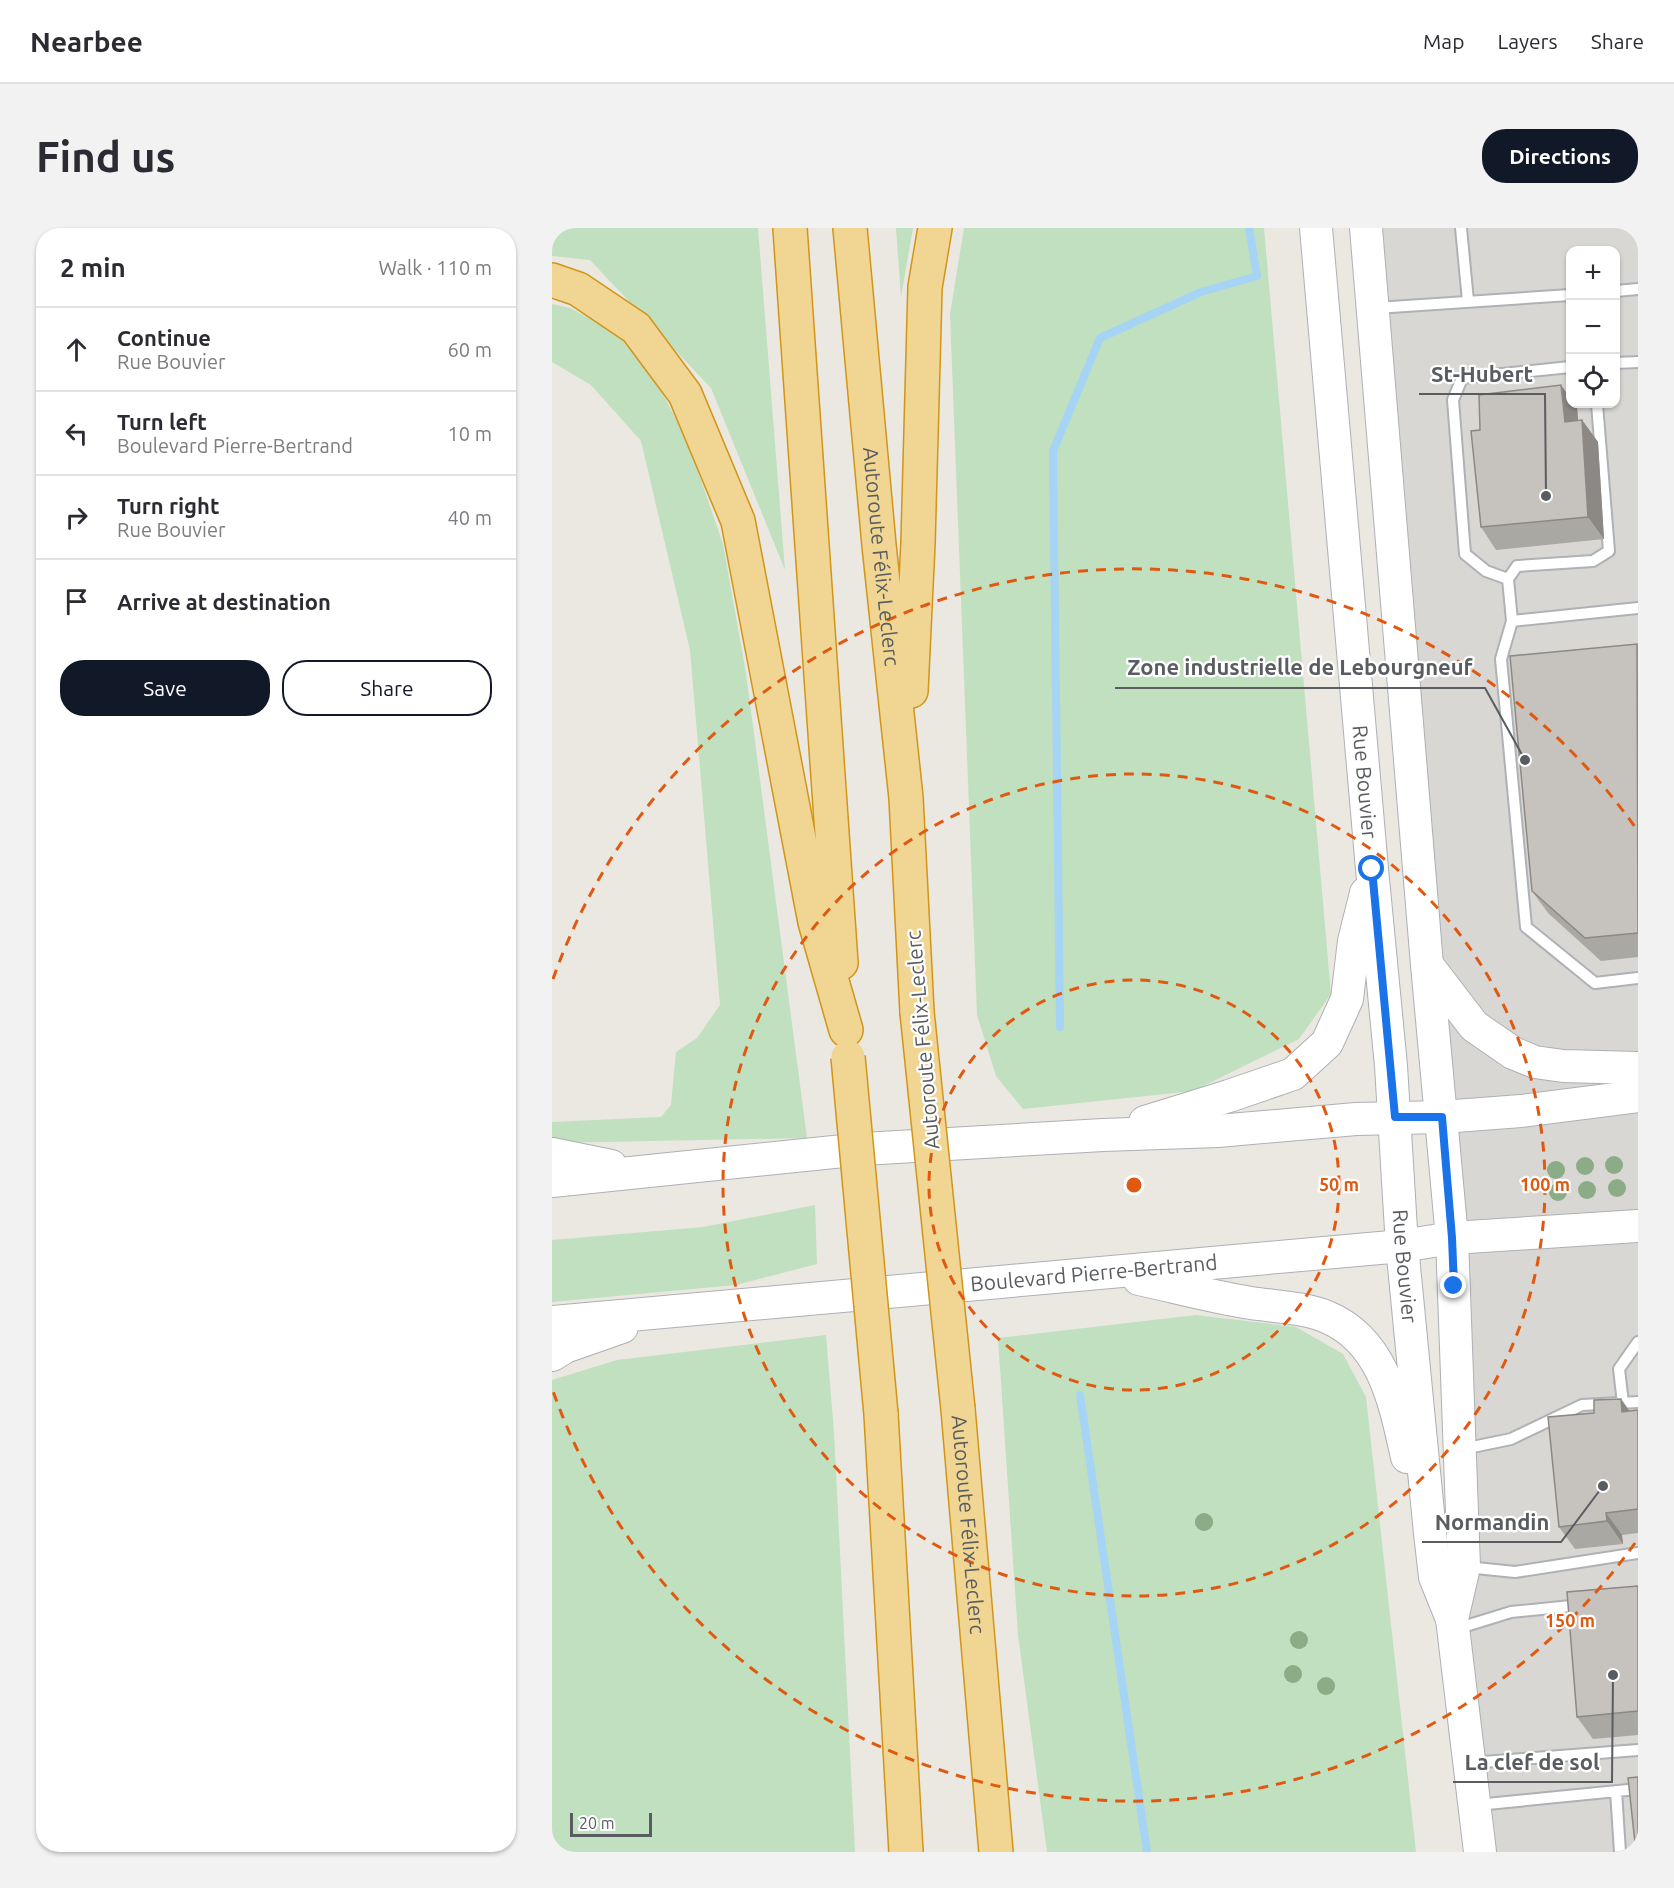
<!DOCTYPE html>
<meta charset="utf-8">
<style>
:root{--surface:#fff;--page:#f2f2f3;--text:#2b2b33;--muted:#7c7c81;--line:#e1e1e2;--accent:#111827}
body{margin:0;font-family:Ubuntu,sans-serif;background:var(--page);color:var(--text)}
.controls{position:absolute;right:18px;top:18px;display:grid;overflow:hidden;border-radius:12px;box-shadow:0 2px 4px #0004}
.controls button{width:54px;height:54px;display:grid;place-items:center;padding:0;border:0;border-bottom:2px solid var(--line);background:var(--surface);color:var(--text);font:30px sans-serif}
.scale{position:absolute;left:18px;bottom:15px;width:82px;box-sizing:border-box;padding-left:6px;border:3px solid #595c60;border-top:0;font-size:16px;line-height:21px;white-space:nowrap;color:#595c60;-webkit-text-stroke:4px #fff;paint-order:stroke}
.stop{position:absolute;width:18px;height:18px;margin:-14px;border:4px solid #1a73e8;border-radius:50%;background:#fff}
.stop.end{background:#1a73e8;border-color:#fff;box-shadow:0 2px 6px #0008}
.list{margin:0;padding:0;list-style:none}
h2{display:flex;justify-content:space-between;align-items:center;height:78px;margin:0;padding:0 24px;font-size:26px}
h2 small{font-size:20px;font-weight:400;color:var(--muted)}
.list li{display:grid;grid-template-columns:39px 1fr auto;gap:18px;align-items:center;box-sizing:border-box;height:84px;padding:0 24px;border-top:2px solid var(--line)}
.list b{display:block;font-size:22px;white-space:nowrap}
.list p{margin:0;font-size:20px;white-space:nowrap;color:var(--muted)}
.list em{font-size:20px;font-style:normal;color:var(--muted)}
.actions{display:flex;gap:12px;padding:18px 24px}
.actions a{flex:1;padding:14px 0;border:2px solid var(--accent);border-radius:24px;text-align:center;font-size:21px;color:var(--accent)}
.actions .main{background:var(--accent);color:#fff}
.icon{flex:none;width:33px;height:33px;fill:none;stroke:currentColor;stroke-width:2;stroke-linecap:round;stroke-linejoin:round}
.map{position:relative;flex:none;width:1086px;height:1624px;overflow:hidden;border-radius:24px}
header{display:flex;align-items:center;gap:36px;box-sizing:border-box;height:84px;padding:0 30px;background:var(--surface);border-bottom:2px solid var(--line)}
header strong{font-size:28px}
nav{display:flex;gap:33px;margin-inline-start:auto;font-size:21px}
.intro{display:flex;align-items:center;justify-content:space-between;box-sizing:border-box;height:144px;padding:0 36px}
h1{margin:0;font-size:42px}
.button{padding:15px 27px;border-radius:24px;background:var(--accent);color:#fff;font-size:21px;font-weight:700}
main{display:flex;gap:36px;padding:0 36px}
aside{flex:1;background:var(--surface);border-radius:24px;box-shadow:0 2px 4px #0004}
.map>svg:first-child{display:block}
</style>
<header>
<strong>Nearbee</strong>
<nav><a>Map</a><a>Layers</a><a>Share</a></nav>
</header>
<div class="intro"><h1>Find us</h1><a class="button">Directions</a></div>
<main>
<aside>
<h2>2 min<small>Walk · 110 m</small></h2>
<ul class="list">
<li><svg class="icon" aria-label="ahead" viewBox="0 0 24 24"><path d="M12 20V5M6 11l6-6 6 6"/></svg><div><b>Continue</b><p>Rue Bouvier</p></div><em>60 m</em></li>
<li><svg class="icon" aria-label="left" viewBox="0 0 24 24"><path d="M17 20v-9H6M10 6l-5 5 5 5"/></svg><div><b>Turn left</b><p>Boulevard Pierre-Bertrand</p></div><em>10 m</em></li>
<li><svg class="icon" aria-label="right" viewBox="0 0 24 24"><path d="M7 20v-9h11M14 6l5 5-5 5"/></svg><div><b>Turn right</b><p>Rue Bouvier</p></div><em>40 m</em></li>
<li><svg class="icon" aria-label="arrive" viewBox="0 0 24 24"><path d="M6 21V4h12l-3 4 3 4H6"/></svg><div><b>Arrive at destination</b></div></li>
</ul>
<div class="actions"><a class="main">Save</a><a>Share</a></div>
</aside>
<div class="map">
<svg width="1086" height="1624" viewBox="0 0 1086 1624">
<rect width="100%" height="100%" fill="#eae8e1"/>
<path fill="#d9d7d3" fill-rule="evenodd" d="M 816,0 L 1086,0 L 1086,1624 L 925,1624 L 900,1010 ZM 1018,22 L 1064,22 L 1064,176 L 1018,176 Z"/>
<path fill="#c0e0bf" d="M 0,0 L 206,0 L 233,342 L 159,160 L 38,32 L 0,28 Z
M 344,0 L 361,0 L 349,69 Z
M 412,0 L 712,0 L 779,766 L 747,811 L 641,863 L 471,881 L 444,848 L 425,787 L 398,86 Z
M 0,76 L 18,80 L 63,104 L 96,138 L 136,214 L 171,316 L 194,445 L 255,910 L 0,915 L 0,894 L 109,889 L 119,877 L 124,824 L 145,810 L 168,777 L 138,422 L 89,213 L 39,157 L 0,134 Z
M 263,977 L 265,1036 L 184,1057 L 0,1074 L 0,1012 L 151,999 Z
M 644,1087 L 744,1099 L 791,1126 L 814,1169 L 864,1624 L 495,1624 L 466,1407 L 446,1110 Z
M 274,1107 L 282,1204 L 303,1624 L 0,1624 L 0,1152 L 65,1132 Z"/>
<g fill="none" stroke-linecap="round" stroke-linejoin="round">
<path stroke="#a6d4f4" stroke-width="8" d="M 508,799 L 501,223 L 548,110 L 649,64 L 705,48 L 697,0
M 528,1167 L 595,1624"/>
<g stroke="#aeb1b5" stroke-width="14">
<path id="lane" d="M 909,0 L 916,73
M 1064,63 L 1086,61
M 824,80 L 1018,67
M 1064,135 L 1086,134
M 956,351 L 934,343 L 913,326 L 901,172 L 910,150 L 1018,139
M 1086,380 L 960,393 L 949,431 L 974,699 L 1043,755 L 1086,750
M 960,393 L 956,351 L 965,338 L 1041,333 L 1057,323 L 1045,176
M 1071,1175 L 1067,1141 L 1086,1114
M 911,1221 L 959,1211 L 1030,1177 L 1086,1174
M 914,1339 L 963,1344 L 1086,1325
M 904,1401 L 959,1384 L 1029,1377
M 918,1535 L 1086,1522
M 1064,1563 L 1068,1624
M 925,1577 L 1086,1561"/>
</g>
<g stroke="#adb0b5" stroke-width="34">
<g id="secondary">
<path id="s1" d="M 764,0 L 820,641 L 839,838 L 850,1018 L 878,1305 L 883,1349 L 900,1391 L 928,1624"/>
<path d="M 814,0 L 875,737 L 900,1010 L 912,1339 L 900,1391"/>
<path d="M 876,738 L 922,798 L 961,825 L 983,834 L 1011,838 L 1086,840"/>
<path d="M 593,894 L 677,868 L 741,846 L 775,815 L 795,771 L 802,713 L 814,665"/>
<path d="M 0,926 L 59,938"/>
<path d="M 0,953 L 311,921 L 551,907 L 666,903 L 804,891 L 890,889 L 969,883 L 1086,868"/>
<path d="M 587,1051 C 624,1059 661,1069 699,1075 C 724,1079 751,1079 775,1089 C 832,1113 843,1176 855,1229"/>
<path id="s2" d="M 0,1094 L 850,1018 L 900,1010 L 1086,998"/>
<path d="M 0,1127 L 13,1119 L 70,1099"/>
</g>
</g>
<g stroke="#d29519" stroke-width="36">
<g id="highway">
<path d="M 238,0 L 289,735"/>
<path id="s3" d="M 298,0 L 327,317 L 354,570 L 365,784"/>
<path d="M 0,52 L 26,61 L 84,100 L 133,166 L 186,293 L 263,694 L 294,802"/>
<path d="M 359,463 L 366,315 L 373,59 L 383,0"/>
<path id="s4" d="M 406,1181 L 444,1624"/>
<path d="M 329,1186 L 354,1624"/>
</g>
</g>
<use href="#lane" stroke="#fff" stroke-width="10"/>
<use href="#secondary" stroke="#fff" stroke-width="32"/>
<use href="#highway" stroke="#f0d692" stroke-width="33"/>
<g stroke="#d29519" stroke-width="36" stroke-linecap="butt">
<path id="highway-bridge" d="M 365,784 L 406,1181
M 296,829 L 329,1186"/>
</g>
<use href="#highway-bridge" stroke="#f0d692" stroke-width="33"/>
</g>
<g fill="#8bac87">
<circle cx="1062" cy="937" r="9"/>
<circle cx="1033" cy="938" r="9"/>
<circle cx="1004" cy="942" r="9"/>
<circle cx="1065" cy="960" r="9"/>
<circle cx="1035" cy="962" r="9"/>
<circle cx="1006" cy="964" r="9"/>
<circle cx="652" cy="1294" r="9"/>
<circle cx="747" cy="1412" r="9"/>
<circle cx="741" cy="1446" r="9"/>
<circle cx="774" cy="1458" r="9"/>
</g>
<path fill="#aaa8a3" d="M 1009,157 L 1018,170 L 1018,176 L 1023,176 L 1025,179 L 1026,192 L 1030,192 L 1046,214 L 1052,311 L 944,322 L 929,299 L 928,202 Z
M 1086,417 L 1086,729 L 1049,733 L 996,685 L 980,663 Z
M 1069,1171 L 1078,1183 L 1086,1182 L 1086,1305 L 1070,1307 L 1071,1316 L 1023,1321 L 1007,1299 L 1042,1185 Z
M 1086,1358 L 1086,1507 L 1041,1511 L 1025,1489 Z"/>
<path fill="#8b8885" d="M 1009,157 L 1018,170 L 1018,176 L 1023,176 L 1025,179 L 1028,216 L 1013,194 Z
M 1030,192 L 1046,214 L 1052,311 L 1036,289 Z
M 1069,1171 L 1084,1193 L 1070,1184 Z
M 1054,1285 L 1070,1307 L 1071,1316 L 1055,1293 Z"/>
<path fill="#c6c3be" stroke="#8b8885" stroke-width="1.5" d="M 1009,157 L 1013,194 L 1030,192 L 1036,289 L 929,299 L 919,203 L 928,202 L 927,167 Z
M 1085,416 L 1086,705 L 1033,710 L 980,663 L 958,428 Z
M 1069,1171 L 1070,1184 L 1086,1182 L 1086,1281 L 1054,1285 L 1055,1293 L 1007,1299 L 996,1189 L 1042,1185 L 1042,1172 Z
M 1086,1358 L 1086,1483 L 1025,1489 L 1015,1364 Z
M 1086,1549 L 1086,1624 L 1084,1624 L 1076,1550 Z"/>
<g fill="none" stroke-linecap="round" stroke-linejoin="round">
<path stroke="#1a73e8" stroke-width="8" d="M 820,641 L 843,889 L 890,889 L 900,1010 L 902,1058"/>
</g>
<g fill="none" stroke="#e15910" stroke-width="3" stroke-dasharray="10 8">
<circle cx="582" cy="957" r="205"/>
<circle cx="582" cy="957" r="411"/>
<path d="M1083 1315A616 616 0 0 1 1 1163M1 751A616 616 0 0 1 1083 599"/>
</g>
<g text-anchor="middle" stroke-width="4.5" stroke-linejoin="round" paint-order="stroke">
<g font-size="21" fill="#595c60" stroke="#fff">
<text dy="7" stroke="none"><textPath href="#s3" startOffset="330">Autoroute Félix-Leclerc</textPath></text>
<text dy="7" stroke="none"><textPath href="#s1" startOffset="556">Rue Bouvier</textPath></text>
<text transform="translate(371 812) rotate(-95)" y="7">Autoroute Félix-Leclerc</text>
<text dy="7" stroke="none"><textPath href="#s1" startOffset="1042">Rue Bouvier</textPath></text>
<text dy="7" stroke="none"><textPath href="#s2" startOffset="544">Boulevard Pierre-Bertrand</textPath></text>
<text dy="7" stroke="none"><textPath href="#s4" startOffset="116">Autoroute Félix-Leclerc</textPath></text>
</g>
</g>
<circle cx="582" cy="957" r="9" fill="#e15910" stroke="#fff" stroke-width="3"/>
<g font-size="18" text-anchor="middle" font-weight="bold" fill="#e15910" stroke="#fff" stroke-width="4.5" stroke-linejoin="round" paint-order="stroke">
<text x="787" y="963">50 m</text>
<text x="993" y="963">100 m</text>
<text x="1018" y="1399">150 m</text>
</g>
<path fill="none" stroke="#595c60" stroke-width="2" d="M994 268L993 166H867M973 532L933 460H563M1051 1258L1009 1314H870M1061 1447L1060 1554H901"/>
<g fill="#595c60" stroke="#fff" stroke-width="2">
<circle cx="994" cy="268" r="6"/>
<circle cx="973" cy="532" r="6"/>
<circle cx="1051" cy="1258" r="6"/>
<circle cx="1061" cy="1447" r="6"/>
</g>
<g font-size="22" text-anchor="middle" font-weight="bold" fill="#595c60" stroke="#fff" stroke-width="4.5" stroke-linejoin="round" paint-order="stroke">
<text x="930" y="154">St-Hubert</text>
<text x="748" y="447">Zone industrielle de Lebourgneuf</text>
<text x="940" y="1302">Normandin</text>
<text x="980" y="1542">La clef de sol</text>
</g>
</svg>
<div class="controls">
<button>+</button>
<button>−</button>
<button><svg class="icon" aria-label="locate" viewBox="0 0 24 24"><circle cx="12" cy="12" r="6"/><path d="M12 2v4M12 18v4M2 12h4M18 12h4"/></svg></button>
</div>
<div class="scale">20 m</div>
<div class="stop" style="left:820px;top:641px"></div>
<div class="stop end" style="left:902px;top:1058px"></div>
</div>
</main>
